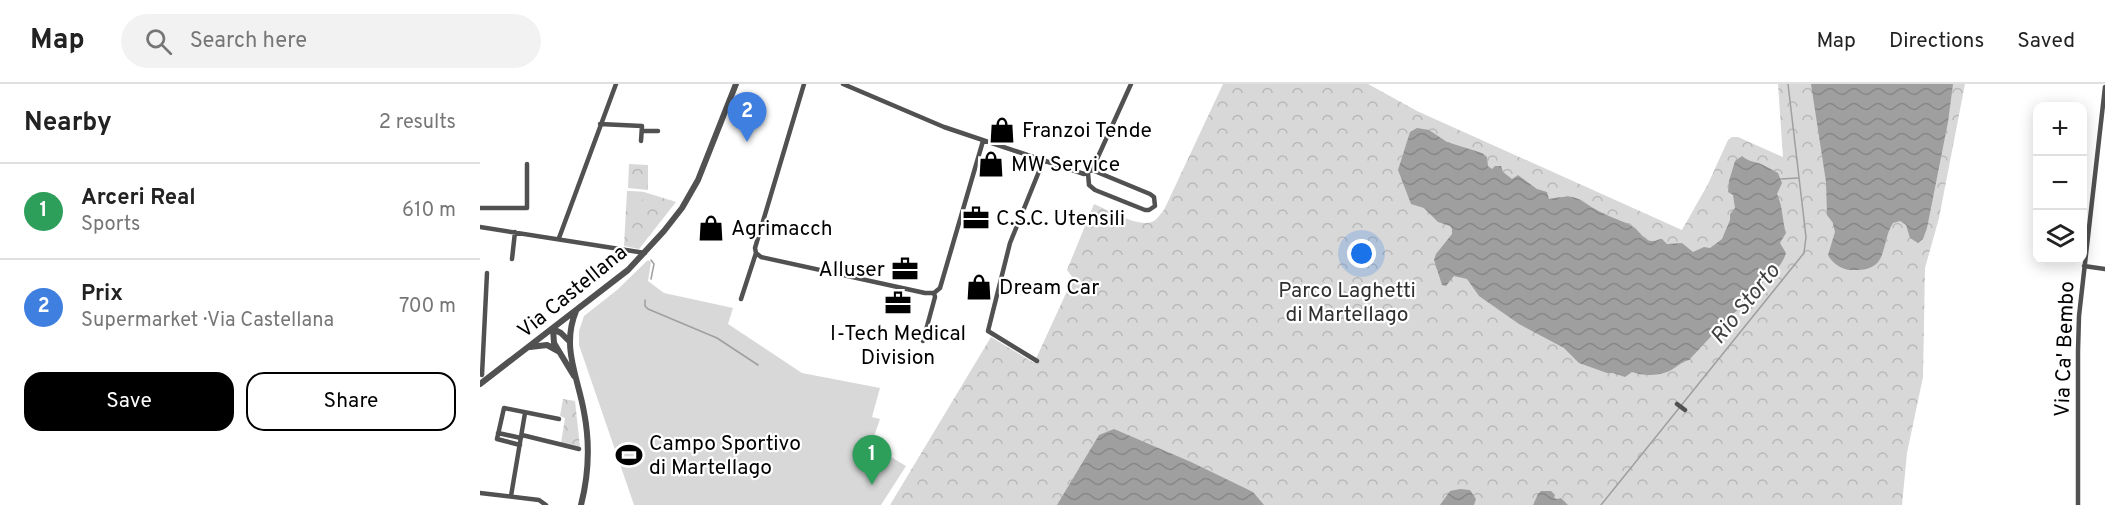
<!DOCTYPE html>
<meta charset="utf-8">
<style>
:root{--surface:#fff;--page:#f2f2f2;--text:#222;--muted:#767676;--line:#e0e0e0;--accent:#000}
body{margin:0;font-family:Overpass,sans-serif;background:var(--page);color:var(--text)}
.controls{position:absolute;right:18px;top:18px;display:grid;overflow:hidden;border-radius:12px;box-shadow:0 3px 15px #0003}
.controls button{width:54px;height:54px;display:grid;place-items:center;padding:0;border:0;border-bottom:2px solid var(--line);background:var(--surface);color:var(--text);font:30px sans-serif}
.you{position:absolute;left:882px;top:170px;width:21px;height:21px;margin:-15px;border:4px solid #fff;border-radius:50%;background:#1a73e8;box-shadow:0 0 0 9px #1a73e833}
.badge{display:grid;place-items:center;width:39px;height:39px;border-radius:50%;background:var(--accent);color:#fff;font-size:20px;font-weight:700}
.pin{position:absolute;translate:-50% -50px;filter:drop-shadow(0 2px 3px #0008)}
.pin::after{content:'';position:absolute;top:32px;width:21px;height:18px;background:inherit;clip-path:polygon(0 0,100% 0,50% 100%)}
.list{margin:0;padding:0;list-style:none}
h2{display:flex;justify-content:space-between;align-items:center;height:78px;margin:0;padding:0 24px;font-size:26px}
h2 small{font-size:20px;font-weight:400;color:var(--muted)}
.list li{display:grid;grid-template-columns:39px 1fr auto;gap:18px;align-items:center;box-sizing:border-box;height:96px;padding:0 24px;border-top:2px solid var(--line)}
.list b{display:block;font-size:22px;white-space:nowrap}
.list p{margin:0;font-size:20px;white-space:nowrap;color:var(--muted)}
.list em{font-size:20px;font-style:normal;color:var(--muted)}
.actions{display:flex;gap:12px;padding:18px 24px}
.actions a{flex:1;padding:14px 0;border:2px solid var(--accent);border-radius:18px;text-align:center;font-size:21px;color:var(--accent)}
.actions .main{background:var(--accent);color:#fff}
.icon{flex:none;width:33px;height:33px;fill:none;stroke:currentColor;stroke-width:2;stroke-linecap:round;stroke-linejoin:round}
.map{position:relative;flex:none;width:1625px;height:421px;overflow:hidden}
header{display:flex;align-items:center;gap:36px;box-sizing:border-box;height:84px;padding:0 30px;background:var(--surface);border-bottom:2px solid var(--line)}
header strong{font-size:28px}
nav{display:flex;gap:33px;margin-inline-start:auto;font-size:21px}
.search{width:420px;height:54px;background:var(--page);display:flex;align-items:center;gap:15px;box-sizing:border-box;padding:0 21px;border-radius:33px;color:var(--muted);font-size:22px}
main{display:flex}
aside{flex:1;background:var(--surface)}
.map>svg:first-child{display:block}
</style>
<header>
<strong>Map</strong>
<div class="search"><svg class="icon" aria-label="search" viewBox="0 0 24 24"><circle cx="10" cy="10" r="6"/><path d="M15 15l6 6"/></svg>Search here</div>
<nav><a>Map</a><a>Directions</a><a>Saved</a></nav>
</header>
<main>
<aside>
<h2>Nearby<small>2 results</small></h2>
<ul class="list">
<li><span class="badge" style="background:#2e9e5b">1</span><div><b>Arceri Real</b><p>Sports</p></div><em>610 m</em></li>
<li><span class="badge" style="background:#3f7fe0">2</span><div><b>Prix</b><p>Supermarket · Via Castellana</p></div><em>700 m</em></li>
</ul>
<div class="actions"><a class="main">Save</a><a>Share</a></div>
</aside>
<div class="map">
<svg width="1625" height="421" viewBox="0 0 1625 421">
<defs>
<pattern id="forest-crowns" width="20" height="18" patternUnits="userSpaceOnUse" patternTransform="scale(1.5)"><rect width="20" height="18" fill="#d8d8d8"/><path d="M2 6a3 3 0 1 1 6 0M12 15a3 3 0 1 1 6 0" fill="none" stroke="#b8b8b8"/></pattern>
<pattern id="water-waves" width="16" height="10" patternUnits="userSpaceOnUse" patternTransform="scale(1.5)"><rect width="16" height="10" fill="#9f9f9f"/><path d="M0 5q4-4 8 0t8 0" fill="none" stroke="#878787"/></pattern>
</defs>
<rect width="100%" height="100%" fill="#fff"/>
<path fill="url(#forest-crowns)" d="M 743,0 L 888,0 L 937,27 L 1202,146 L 1228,100 L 1248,56 L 1252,53 L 1258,53 L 1303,73 L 1298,0 L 1485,0 L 1459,134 L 1445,184 L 1443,293 L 1427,369 L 1422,421 L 410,421 L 511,253 L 554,279 L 593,194 L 587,186 L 614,120 C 628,126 660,145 674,137 C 678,134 681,129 684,126 Z
M 149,80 L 168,81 L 168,106 L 148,104 Z
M 147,107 L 164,108 L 196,118 L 159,165 L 144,162 Z
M 83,315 L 95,317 L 100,363 L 81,359 L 85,334 L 80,332 Z"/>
<path fill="#d8d8d8" d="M 148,107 L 164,108 C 163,119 158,124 148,128 Z
M 168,176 L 171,178 L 168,197 L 184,209 L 253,224 L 248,240 L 322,289 L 400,304 L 392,333 L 400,335 L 391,361 L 426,382 L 401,421 L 154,421 L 99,261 L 99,247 L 104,232 L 137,206 Z"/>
<path fill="url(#water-waves)" d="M 1331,0 L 1473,0 L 1468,38 L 1447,144 L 1443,155 L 1438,159 L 1430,154 L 1426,141 L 1420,137 L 1413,139 C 1399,161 1411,188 1371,186 C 1362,186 1352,179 1348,171 L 1355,148 L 1353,139 L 1347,131 L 1346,98 Z
M 937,44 L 949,46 L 967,58 L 1002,69 L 1007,73 L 1008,82 L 1012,85 L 1015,82 L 1021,82 L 1023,88 L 1032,95 L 1038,91 L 1057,105 L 1067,108 L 1069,115 C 1103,108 1098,118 1125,130 C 1134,135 1147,138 1155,144 C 1160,148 1165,158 1173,157 C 1176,157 1179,155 1182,155 L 1187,160 L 1202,159 L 1213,168 L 1224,163 L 1230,164 L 1242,155 L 1250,136 L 1250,130 L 1255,124 L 1253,111 L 1248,108 L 1249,97 L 1255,77 L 1262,72 C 1270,79 1277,77 1285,82 C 1289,84 1293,86 1298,89 L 1302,99 L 1297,110 C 1303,122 1302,136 1306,149 L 1300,159 L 1306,169 C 1302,181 1296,187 1286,192 L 1278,208 L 1271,216 L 1250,232 L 1209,276 C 1200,278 1195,285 1187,288 C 1176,292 1163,292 1152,288 L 1145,293 L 1133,289 L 1127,289 L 1099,279 L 1084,264 L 1039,240 L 999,212 L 987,195 L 974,192 L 966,202 L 962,201 L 954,176 L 956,170 L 972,150 L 972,145 L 970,142 L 958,138 L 944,124 L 931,120 L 918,86 L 930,48 Z
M 634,345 L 711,378 L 773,408 L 784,421 L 577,421 L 619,351 Z
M 980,405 L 990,406 L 996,415 L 994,421 L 960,421 L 970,407 Z
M 1061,407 L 1071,407 L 1075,411 L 1074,414 L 1077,415 L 1081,414 L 1088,421 L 1053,421 L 1058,410 Z"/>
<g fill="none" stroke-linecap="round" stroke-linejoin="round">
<path stroke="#9f9f9f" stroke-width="1.5" d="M 1301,95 L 1318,94
M 171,195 L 174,180 L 171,176
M 165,216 L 165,222 L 168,225 L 237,254 L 278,281
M 1121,421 L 1324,169 L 1326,153 L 1308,0"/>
<path stroke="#515151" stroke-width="4.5" d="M 324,0 L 275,164 L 276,169 L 281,173 L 445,209 L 454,209 L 460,204 L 503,57
M 363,0 L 464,43 L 604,90 L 612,86 L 651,0
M 120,40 L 162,42 L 161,57
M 162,47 L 178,47
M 608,89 L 609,101 L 615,106 L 665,126 L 669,126 L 675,122 L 674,113 L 670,110 L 612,86
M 0,124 L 47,124 L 47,80
M 0,143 L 165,169
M 79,154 L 136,0
M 32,175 L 35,148
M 1604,182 L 1625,185
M 261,215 L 276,169
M 443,257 L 455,213 L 454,209
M 557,277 L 508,247 L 530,159 L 564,75
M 2,291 L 7,189
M 1197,320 L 1205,326
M 18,349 L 41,354
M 42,351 L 99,365
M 40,361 L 17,355 L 24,324 L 79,335
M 0,409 L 59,416 L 66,421
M 31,412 L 45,329
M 1598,421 L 1598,267 L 1599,232 L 1625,3"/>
<path stroke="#515151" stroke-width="6" d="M 96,227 C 81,263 98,293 104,328 C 110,359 109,390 101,421
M 73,245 L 74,259 L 94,292
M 73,245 L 81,249 L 89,257
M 50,263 L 67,261 L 78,267
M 0,300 L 148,186 L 184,147 L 202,124 L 218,96 L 256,0"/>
</g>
<defs>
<g id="shop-bare" transform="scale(2.07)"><path d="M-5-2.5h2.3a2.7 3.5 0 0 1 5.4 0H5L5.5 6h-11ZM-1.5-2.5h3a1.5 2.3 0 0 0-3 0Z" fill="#000" stroke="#fff" stroke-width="2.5" paint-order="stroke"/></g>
<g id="office-bare" transform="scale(2.07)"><path d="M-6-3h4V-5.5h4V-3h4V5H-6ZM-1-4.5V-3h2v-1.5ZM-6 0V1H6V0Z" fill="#000" stroke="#fff" stroke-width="2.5" paint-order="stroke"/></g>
<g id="stadium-bare" transform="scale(2.07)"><path d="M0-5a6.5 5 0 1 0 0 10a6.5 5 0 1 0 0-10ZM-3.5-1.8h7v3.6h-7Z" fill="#000" stroke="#fff" stroke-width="2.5" paint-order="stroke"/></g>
</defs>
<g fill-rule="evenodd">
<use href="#shop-bare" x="522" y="46"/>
<use href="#shop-bare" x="511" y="80"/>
<use href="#office-bare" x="496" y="134"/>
<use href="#shop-bare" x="231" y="144"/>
<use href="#office-bare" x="425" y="185"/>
<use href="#shop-bare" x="499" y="203"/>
<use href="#office-bare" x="418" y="219"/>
<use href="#stadium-bare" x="149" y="371"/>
</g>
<g text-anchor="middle" stroke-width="4.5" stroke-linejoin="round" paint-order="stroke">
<g font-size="21" fill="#000" stroke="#fff" text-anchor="start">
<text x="542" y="53">Franzoi Tende</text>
<text x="531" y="87">MW Service</text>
<text x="516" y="141">C.S.C. Utensili</text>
<text x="251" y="151">Agrimacch</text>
<text x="405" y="192" text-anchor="end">Alluser</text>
<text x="519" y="210">Dream Car</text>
<text x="418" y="256" text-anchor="middle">I-Tech Medical<tspan x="418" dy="24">Division</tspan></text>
<text x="169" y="366">Campo Sportivo<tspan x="169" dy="24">di Martellago</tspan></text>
</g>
<g font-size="21" fill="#2f2f2f" stroke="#fff">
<text x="867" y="213">Parco Laghetti<tspan x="867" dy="24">di Martellago</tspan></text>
</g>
<g font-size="21" fill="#000" stroke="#fff">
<text transform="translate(92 207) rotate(-39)" y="7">Via Castellana</text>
<text transform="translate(1584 265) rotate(-88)" y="7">Via Ca' Bembo</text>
</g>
<g font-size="22" font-style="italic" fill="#404040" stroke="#fff">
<text transform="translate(1264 219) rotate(-51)" y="8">Rio Storto</text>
</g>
</g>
</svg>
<div class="controls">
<button>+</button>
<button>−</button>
<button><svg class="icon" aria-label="layers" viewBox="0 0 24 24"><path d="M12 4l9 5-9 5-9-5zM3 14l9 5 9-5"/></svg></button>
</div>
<div class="you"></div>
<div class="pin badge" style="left:392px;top:401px;background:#2e9e5b">1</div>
<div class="pin badge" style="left:267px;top:58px;background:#3f7fe0">2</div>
</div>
</main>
